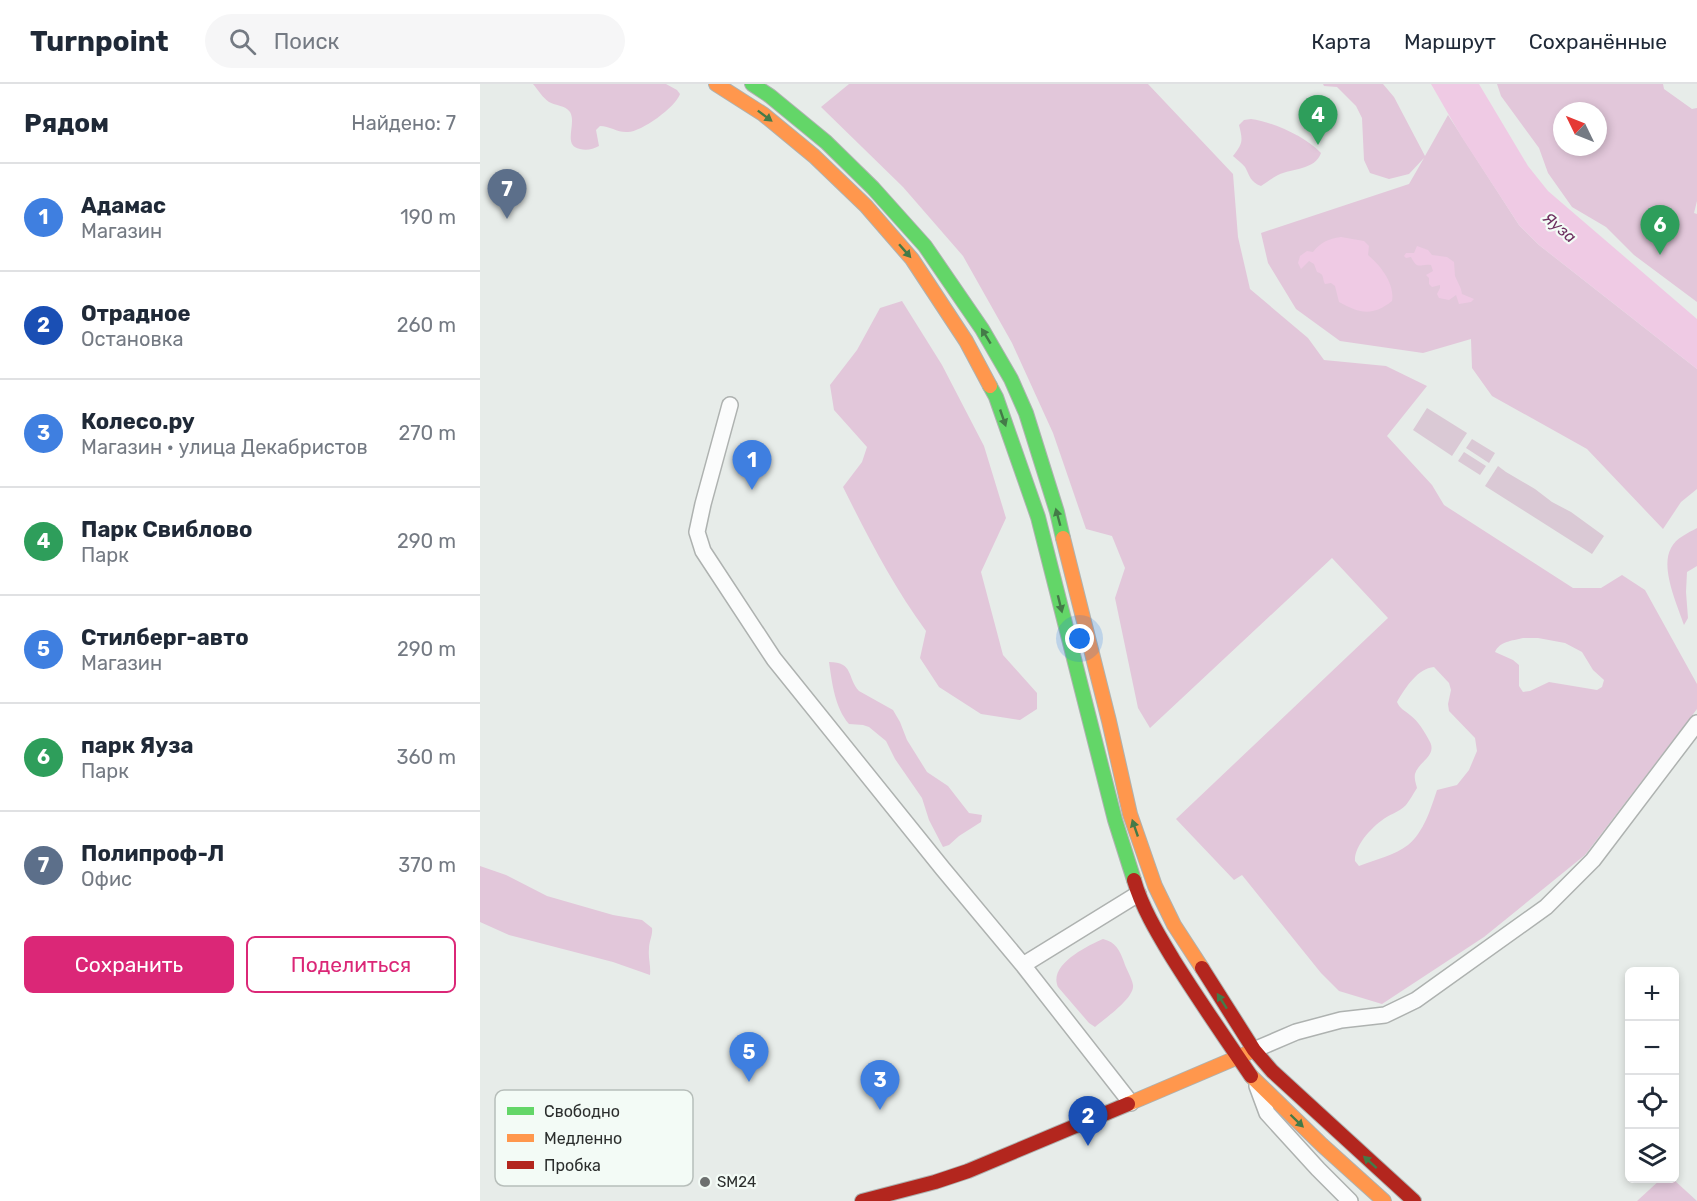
<!DOCTYPE html>
<html lang="ru">
<meta charset="utf-8">
<style>
:root{--surface:#fff;--page:#f6f6f7;--text:#1f2937;--muted:#747a83;--line:#e0e1e3;--accent:#db2777}
body{margin:0;font-family:Rubik,sans-serif;background:var(--page);color:var(--text)}
.controls{position:absolute;right:18px;bottom:18px;display:grid;overflow:hidden;border-radius:9px;box-shadow:0 3px 9px #0003}
.controls button{width:54px;height:54px;display:grid;place-items:center;padding:0;border:0;border-bottom:2px solid var(--line);background:var(--surface);color:var(--text);font:30px sans-serif}
.compass{position:absolute;left:1073px;top:18px;width:54px;height:54px;border-radius:50%;background:var(--surface);box-shadow:0 3px 9px #0003;rotate:313deg}
.you{position:absolute;left:600px;top:555px;width:21px;height:21px;margin:-15px;border:4px solid #fff;border-radius:50%;background:#1a73e8;box-shadow:0 0 0 9px #1a73e833}
.badge{display:grid;place-items:center;width:39px;height:39px;border-radius:50%;background:var(--accent);color:#fff;font-size:20px;font-weight:700}
.pin{position:absolute;translate:-50% -50px;filter:drop-shadow(0 2px 3px #0008)}
.pin::after{content:'';position:absolute;top:32px;width:21px;height:18px;background:inherit;clip-path:polygon(0 0,100% 0,50% 100%)}
.list{margin:0;padding:0;list-style:none}
h2{display:flex;justify-content:space-between;align-items:center;height:78px;margin:0;padding:0 24px;font-size:26px}
h2 small{font-size:20px;font-weight:400;color:var(--muted)}
.list li{display:grid;grid-template-columns:39px 1fr auto;gap:18px;align-items:center;box-sizing:border-box;height:108px;padding:0 24px;border-top:2px solid var(--line)}
.list b{display:block;font-size:22px;white-space:nowrap}
.list p{margin:0;font-size:20px;white-space:nowrap;color:var(--muted)}
.list em{font-size:20px;font-style:normal;color:var(--muted)}
.actions{display:flex;gap:12px;padding:18px 24px}
.actions a{flex:1;padding:14px 0;border:2px solid var(--accent);border-radius:9px;text-align:center;font-size:21px;color:var(--accent)}
.actions .main{background:var(--accent);color:#fff}
.icon{flex:none;width:33px;height:33px;fill:none;stroke:currentColor;stroke-width:2;stroke-linecap:round;stroke-linejoin:round}
.map{position:relative;flex:none;width:1217px;height:1117px;overflow:hidden}
header{display:flex;align-items:center;gap:36px;box-sizing:border-box;height:84px;padding:0 30px;background:var(--surface);border-bottom:2px solid var(--line)}
header strong{font-size:28px}
nav{display:flex;gap:33px;margin-inline-start:auto;font-size:21px}
.search{width:420px;height:54px;background:var(--page);display:flex;align-items:center;gap:15px;box-sizing:border-box;padding:0 21px;border-radius:33px;color:var(--muted);font-size:22px}
main{display:flex}
aside{flex:1;background:var(--surface)}
.map>svg:first-child{display:block}
</style>
<header>
<strong>Turnpoint</strong>
<div class="search"><svg class="icon" aria-label="search" viewBox="0 0 24 24"><circle cx="10" cy="10" r="6"/><path d="M15 15l6 6"/></svg>Поиск</div>
<nav><a>Карта</a><a>Маршрут</a><a>Сохранённые</a></nav>
</header>
<main>
<aside>
<h2>Рядом<small>Найдено: 7</small></h2>
<ul class="list">
<li><span class="badge" style="background:#3f7fe0">1</span><div><b>Адамас</b><p>Магазин</p></div><em>190 m</em></li>
<li><span class="badge" style="background:#1a4fb4">2</span><div><b>Отрадное</b><p>Остановка</p></div><em>260 m</em></li>
<li><span class="badge" style="background:#3f7fe0">3</span><div><b>Колесо.ру</b><p>Магазин · улица Декабристов</p></div><em>270 m</em></li>
<li><span class="badge" style="background:#2e9e5b">4</span><div><b>Парк Свиблово</b><p>Парк</p></div><em>290 m</em></li>
<li><span class="badge" style="background:#3f7fe0">5</span><div><b>Стилберг-авто</b><p>Магазин</p></div><em>290 m</em></li>
<li><span class="badge" style="background:#2e9e5b">6</span><div><b>парк Яуза</b><p>Парк</p></div><em>360 m</em></li>
<li><span class="badge" style="background:#5c6f8a">7</span><div><b>Полипроф-Л</b><p>Офис</p></div><em>370 m</em></li>
</ul>
<div class="actions"><a class="main">Сохранить</a><a>Поделиться</a></div>
</aside>
<div class="map">
<svg width="1217" height="1117" viewBox="0 0 1217 1117">
<rect width="100%" height="100%" fill="#e7ece9"/>
<path fill="#dac9d5" d="M 947,324 L 987,349 L 972,372 L 933,346 Z
M 992,355 L 1015,369 L 1009,379 L 986,364 Z
M 984,368 L 1006,382 L 1000,391 L 978,377 Z
M 1018,382 L 1026,388 L 1055,405 L 1072,418 L 1091,428 L 1124,452 L 1112,470 L 1005,402 Z"/>
<path fill="#e2c7da" fill-rule="evenodd" d="M 53,0 L 186,0 L 197,6 L 200,10 C 196,23 161,48 148,48 C 138,49 130,42 120,42 L 116,46 L 119,62 C 113,65 107,67 100,65 C 82,62 97,40 90,28 C 85,21 76,22 69,18 C 63,14 58,6 53,0 Z
M 369,0 L 668,0 L 753,90 L 758,153 L 770,205 L 828,254 L 844,276 L 906,282 L 947,302 L 907,352 L 952,401 L 964,421 L 1093,504 L 1121,504 L 1142,491 L 1165,506 L 1217,600 L 1217,625 L 1105,771 L 1004,853 L 902,920 L 859,907 L 841,889 L 762,791 L 754,796 L 696,735 L 908,534 L 852,474 L 670,644 L 658,624 L 635,514 L 645,484 L 632,452 L 606,445 L 573,349 L 532,259 L 483,172 L 423,103 L 341,23 ZM 1043,554 L 1058,554 L 1085,559 L 1102,568 L 1113,586 L 1124,596 L 1122,603 L 1117,606 L 1069,598 L 1050,607 L 1043,608 L 1039,602 L 1039,581 L 1033,576 L 1015,568 C 1020,557 1032,557 1043,554 ZM 954,583 L 969,599 L 971,606 L 968,620 L 969,627 L 995,654 L 997,667 L 989,686 L 977,701 L 957,706 C 951,724 944,748 928,761 C 915,771 895,776 879,782 L 875,777 C 874,763 890,745 901,737 C 909,730 918,729 926,721 C 930,716 933,710 937,704 C 936,700 934,695 935,690 C 938,678 957,672 950,658 C 945,648 938,637 930,631 C 924,626 920,625 917,618 C 925,604 938,584 954,583 Z
M 843,0 L 903,0 L 914,13 L 945,72 L 968,31 L 1039,141 L 1059,161 L 1217,285 L 1217,405 L 1201,418 L 1183,445 L 1107,365 L 1012,312 L 992,284 L 991,255 L 943,269 L 860,257 L 816,225 L 788,179 L 781,149 L 929,100 L 944,74 L 929,90 L 909,95 L 890,89 L 884,76 L 882,34 L 876,22 L 857,3 L 844,2 Z
M 1017,0 L 1183,0 L 1184,5 L 1212,25 L 1217,24 L 1217,117 L 1214,129 L 1217,130 L 1217,218 L 1154,171 L 1126,143 L 1092,123 L 1068,89 L 1059,64 L 1021,12 ZM 1082,27 L 1118,27 L 1118,63 L 1082,63 Z
M 771,35 C 793,38 826,53 841,69 C 835,86 813,84 798,91 C 792,94 786,99 781,102 C 770,98 770,92 765,83 C 762,79 757,76 753,72 C 763,59 763,57 759,41 L 764,36 Z
M 422,217 L 462,281 L 504,362 L 526,434 L 501,488 L 523,571 L 557,609 L 557,625 L 540,636 L 501,630 L 459,603 L 440,574 L 446,547 C 413,502 388,453 363,403 L 382,378 L 387,363 L 354,326 L 350,301 L 377,266 L 400,224 Z
M 1217,444 L 1217,482 L 1207,488 L 1206,508 L 1208,534 L 1204,541 C 1197,520 1180,484 1191,464 C 1196,454 1208,449 1217,444 Z
M 349,578 C 374,578 367,594 379,607 L 413,626 L 420,638 L 427,656 L 447,688 L 468,702 L 489,729 L 502,731 L 501,738 L 479,752 L 469,761 L 463,763 L 449,736 L 442,714 L 415,675 L 406,657 L 389,643 L 383,641 L 369,640 C 355,624 352,599 349,578 Z
M 0,782 L 26,791 L 67,812 L 133,831 L 162,836 L 172,844 C 173,851 169,857 169,865 C 168,874 171,882 170,891 L 133,878 L 29,851 L 0,838 Z
M 623,855 C 636,858 640,867 644,878 C 646,885 652,894 653,901 C 655,914 624,935 615,943 L 609,939 L 578,903 C 568,881 607,862 623,855 Z
M 1181,1095 L 1194,1096 L 1217,1117 L 1157,1117 Z"/>
<path fill="#efcae4" d="M 951,0 L 999,0 L 1048,82 L 1068,107 L 1217,235 L 1217,285 L 1059,161 L 1039,141 L 981,52 Z
M 861,153 L 884,157 L 889,162 L 888,171 C 901,182 915,200 912,217 C 892,233 879,229 859,218 L 855,202 L 851,199 L 845,200 C 842,195 845,190 837,188 L 834,180 L 829,177 L 821,185 L 818,179 L 820,172 L 827,167 L 833,168 C 841,158 848,155 861,153 Z
M 937,162 L 948,166 L 952,171 L 967,173 L 974,178 L 975,192 L 981,205 L 982,210 L 994,215 L 991,218 L 979,220 L 976,211 L 969,216 L 959,214 L 957,210 L 960,204 L 960,201 L 952,203 L 949,200 L 949,194 L 946,191 L 953,187 L 951,181 C 940,179 938,187 931,173 L 926,174 L 924,172 L 926,169 L 934,169 Z"/>
<g fill="none" stroke-linecap="round" stroke-linejoin="round">
<g stroke="#aeb2b0" stroke-width="18">
<path id="street" d="M 250,321 L 223,420 L 217,448 L 223,467 L 294,575 L 463,785 L 543,881 L 651,1019
M 543,881 L 658,810
M 774,966 L 816,948 L 861,936 L 905,931 L 936,916 L 1066,823 L 1113,776 L 1217,639
M 777,1002 L 787,1029 L 838,1085 L 870,1117"/>
</g>
<g stroke="#aeb2b0" stroke-width="16">
<path id="fast" d="M 272,0 L 290,12 L 346,58 L 393,104 L 445,162 L 502,245 L 531,295 L 546,329 L 577,428 L 583,454
M 510,302 L 516,313 L 558,433 L 635,736 L 654,796"/>
</g>
<g stroke="#aeb2b0" stroke-width="16">
<path id="slow" d="M 236,0 L 283,30 L 334,72 L 386,122 L 432,175 L 486,257 L 510,302
M 583,454 L 629,637 L 650,730 L 675,802 L 694,841 L 722,884
M 771,992 L 842,1061 L 904,1117
M 648,1020 L 770,968"/>
</g>
<g stroke="#aeb2b0" stroke-width="16">
<path id="jam" d="M 654,796 C 662,824 678,850 693,875 C 718,915 745,954 771,992
M 722,884 L 774,966 L 792,987 L 934,1117
M 382,1117 L 455,1098 L 488,1087 L 648,1020"/>
</g>
<use href="#street" stroke="#fbfcfc" stroke-width="15"/>
<use href="#fast" stroke="#63d668" stroke-width="14"/>
<use href="#slow" stroke="#ff974d" stroke-width="14"/>
<use href="#jam" stroke="#b3261e" stroke-width="14"/>
</g>
<defs><path id="oneway-solid" d="M-6-.8H1V-3.2L6.5 0L1 3.2V.8H-6Z" transform="scale(1.5)"/></defs>
<g fill="#447a48">
<use href="#oneway-solid" transform="translate(285 32) rotate(37)"/>
<use href="#oneway-solid" transform="translate(425 167) rotate(49)"/>
<use href="#oneway-solid" transform="translate(506 252) rotate(-121)"/>
<use href="#oneway-solid" transform="translate(523 334) rotate(71)"/>
<use href="#oneway-solid" transform="translate(578 433) rotate(-105)"/>
<use href="#oneway-solid" transform="translate(580 520) rotate(76)"/>
<use href="#oneway-solid" transform="translate(655 744) rotate(-109)"/>
<use href="#oneway-solid" transform="translate(742 917) rotate(-123)"/>
<use href="#oneway-solid" transform="translate(817 1037) rotate(44)"/>
<use href="#oneway-solid" transform="translate(890 1078) rotate(-138)"/>
</g>
<circle fill="#6d706f" stroke="#f3fbf6" stroke-width="2" cx="225" cy="1098" r="6"/>
<g text-anchor="middle" stroke-width="4.5" stroke-linejoin="round" paint-order="stroke">
<g font-size="15" fill="#2b2e2d" stroke="#f3fbf6" text-anchor="start">
<text x="237" y="1103">SM24</text>
</g>
<g font-size="16" font-style="italic" fill="#6d2f5f" stroke="#f3fbf6">
<text transform="translate(1080 143) rotate(40)" y="6">Яуза</text>
</g>
</g>
<rect x="15" y="1006" width="198" height="96" rx="9" fill="#f3fbf6" stroke="#b7beba" stroke-width="1.5"/>
<rect x="27" y="1023" width="27" height="8" fill="#63d668"/>
<rect x="27" y="1050" width="27" height="8" fill="#ff974d"/>
<rect x="27" y="1077" width="27" height="8" fill="#b3261e"/>
<g font-size="16" fill="#2b2e2d">
<text x="64" y="1033">Свободно</text>
<text x="64" y="1060">Медленно</text>
<text x="64" y="1087">Пробка</text>
</g>
</svg>
<div class="controls">
<button>+</button>
<button>−</button>
<button><svg class="icon" aria-label="locate" viewBox="0 0 24 24"><circle cx="12" cy="12" r="6"/><path d="M12 2v4M12 18v4M2 12h4M18 12h4"/></svg></button>
<button><svg class="icon" aria-label="layers" viewBox="0 0 24 24"><path d="M12 4l9 5-9 5-9-5zM3 14l9 5 9-5"/></svg></button>
</div>
<svg class="compass" viewBox="-18 -18 36 36"><path d="M0-13l5 13h-10z" fill="#e53935"/><path d="M0 13l5-13h-10z" fill="#747a83"/></svg>
<div class="you"></div>
<div class="pin badge" style="left:272px;top:406px;background:#3f7fe0">1</div>
<div class="pin badge" style="left:608px;top:1062px;background:#1a4fb4">2</div>
<div class="pin badge" style="left:400px;top:1026px;background:#3f7fe0">3</div>
<div class="pin badge" style="left:838px;top:61px;background:#2e9e5b">4</div>
<div class="pin badge" style="left:269px;top:998px;background:#3f7fe0">5</div>
<div class="pin badge" style="left:1180px;top:171px;background:#2e9e5b">6</div>
<div class="pin badge" style="left:27px;top:135px;background:#5c6f8a">7</div>
</div>
</main>
